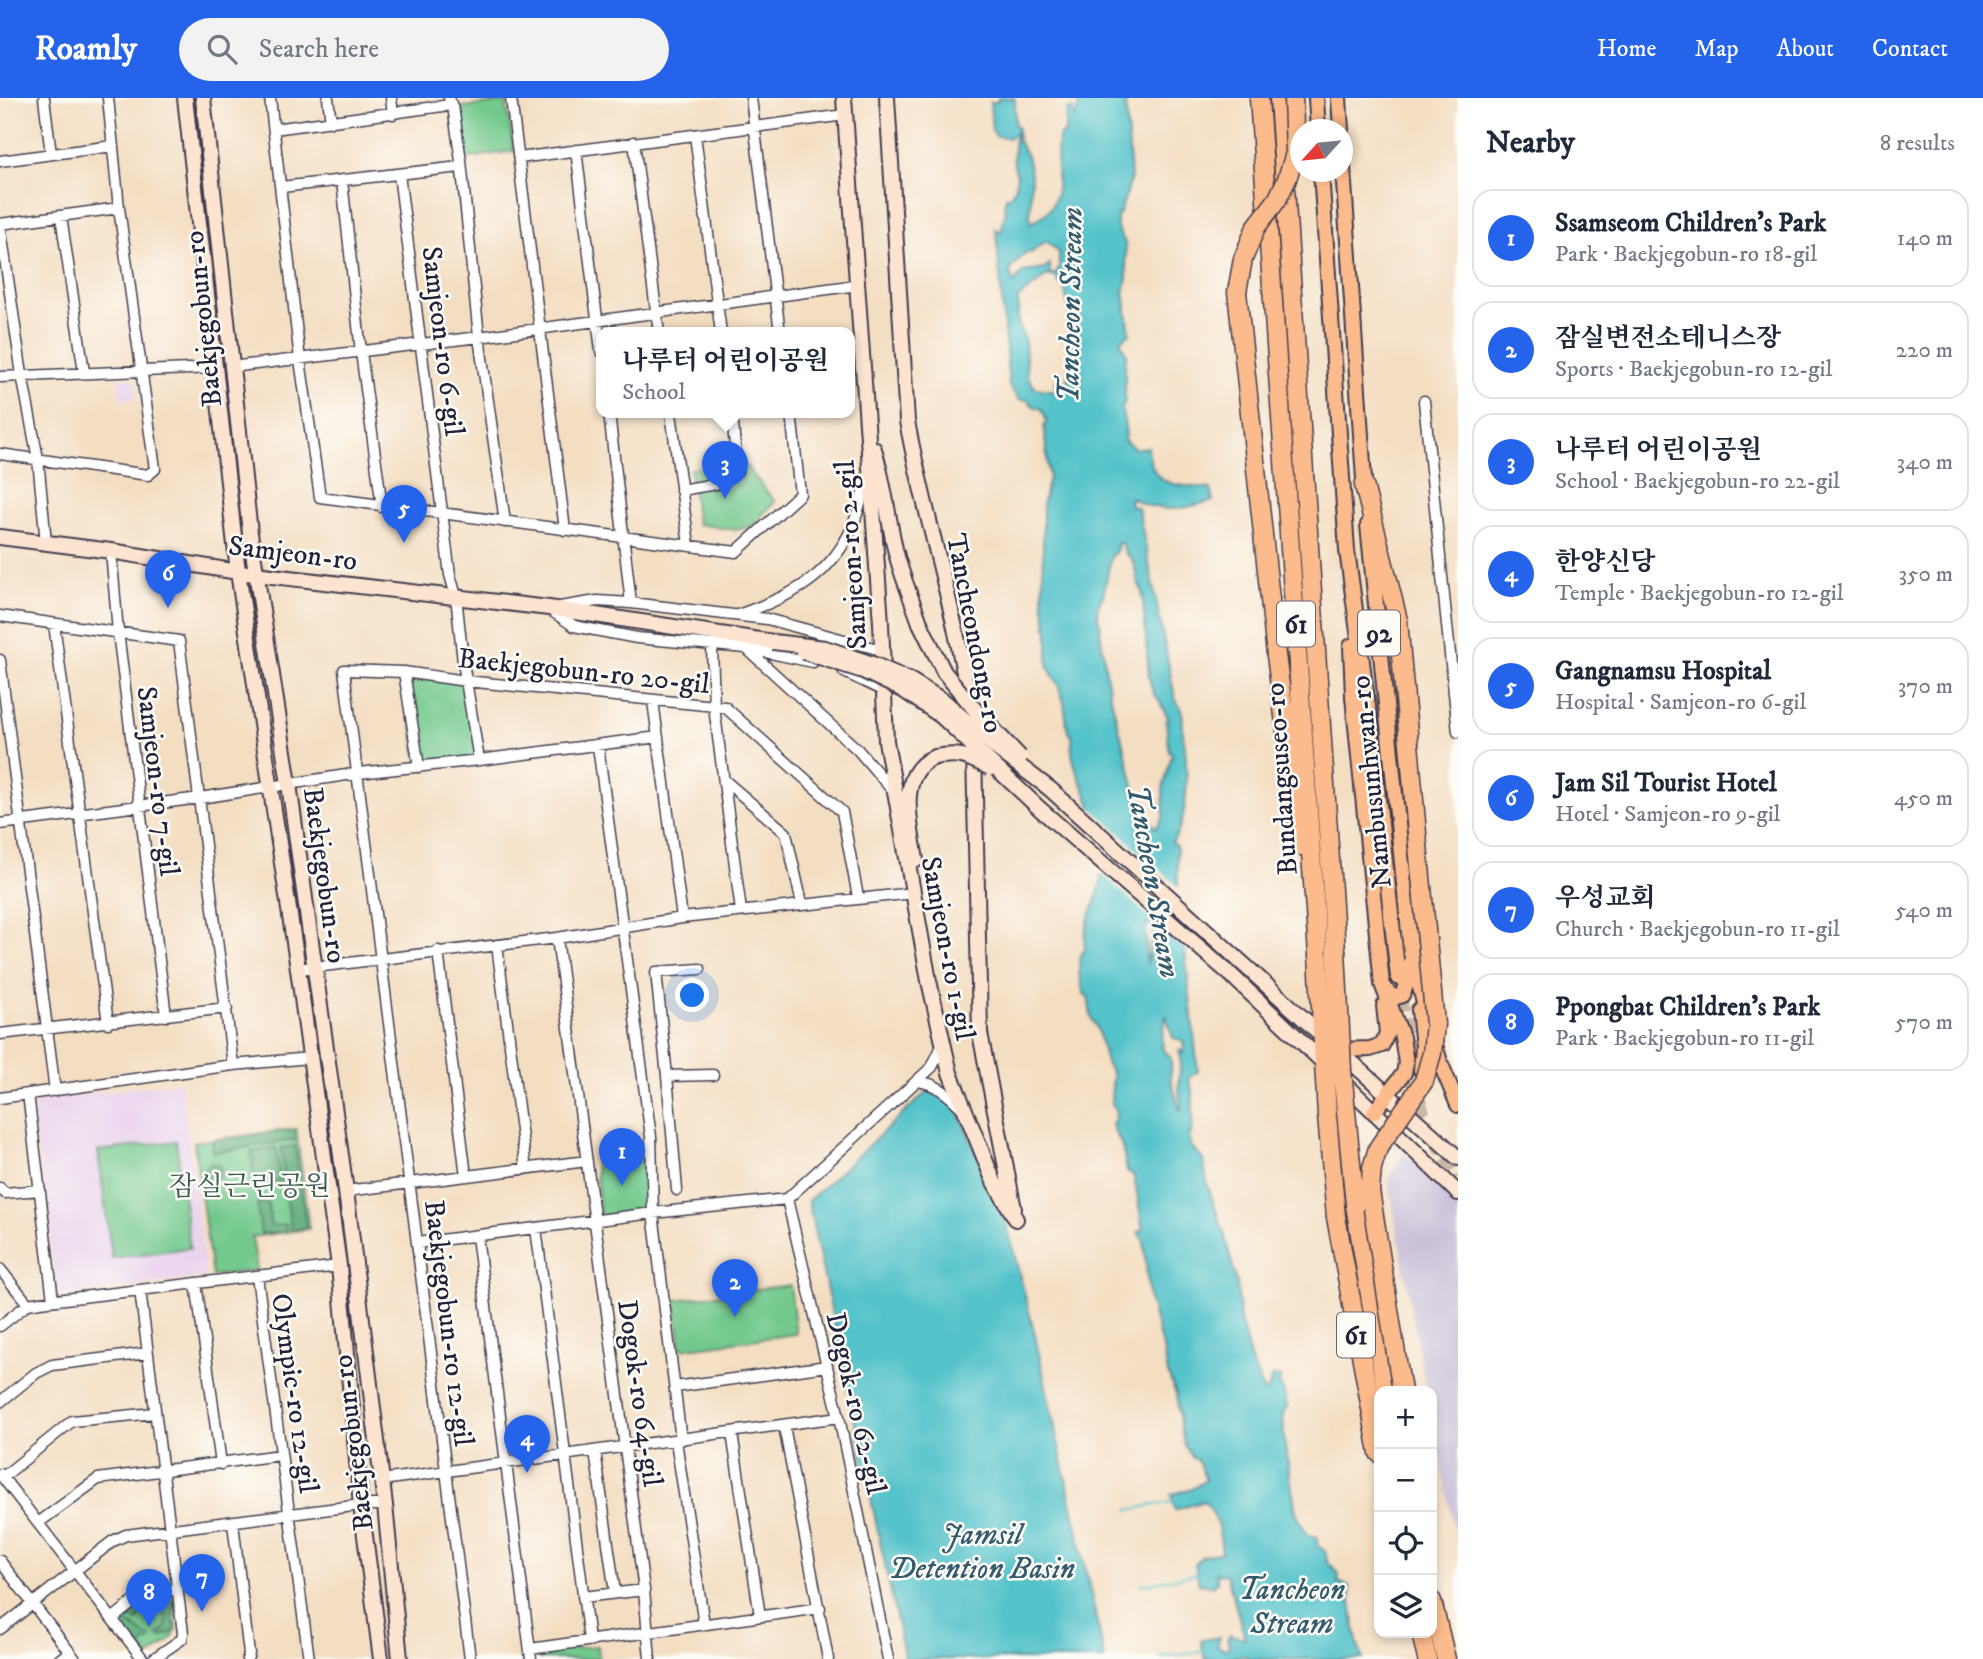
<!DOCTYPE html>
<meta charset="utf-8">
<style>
:root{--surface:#fff;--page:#f2f2f3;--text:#1f2937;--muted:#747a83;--line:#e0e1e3;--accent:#2563eb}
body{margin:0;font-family:"IM FELL DW Pica","Noto Serif KR",serif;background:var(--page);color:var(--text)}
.controls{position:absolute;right:21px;bottom:21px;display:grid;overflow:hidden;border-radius:14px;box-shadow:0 4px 10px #0003}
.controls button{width:63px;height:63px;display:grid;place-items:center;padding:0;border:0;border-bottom:2px solid var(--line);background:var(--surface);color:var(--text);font:35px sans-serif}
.compass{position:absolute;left:1290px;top:21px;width:63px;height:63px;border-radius:50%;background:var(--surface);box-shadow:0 4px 10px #0003;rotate:243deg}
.you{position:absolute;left:693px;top:898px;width:24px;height:24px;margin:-18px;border:5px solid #fff;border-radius:50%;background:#1a73e8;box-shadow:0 0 0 10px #1a73e833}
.badge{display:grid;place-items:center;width:46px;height:46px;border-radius:50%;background:var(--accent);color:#fff;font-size:23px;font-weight:700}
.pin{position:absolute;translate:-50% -58px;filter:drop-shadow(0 2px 4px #0008)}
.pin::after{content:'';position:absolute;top:37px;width:24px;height:21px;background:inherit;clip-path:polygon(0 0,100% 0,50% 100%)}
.popup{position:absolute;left:596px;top:229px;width:259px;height:91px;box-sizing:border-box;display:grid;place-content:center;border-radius:14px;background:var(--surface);filter:drop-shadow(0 2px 5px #0005);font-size:23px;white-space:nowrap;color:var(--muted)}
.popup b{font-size:26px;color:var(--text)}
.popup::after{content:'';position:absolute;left:50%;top:100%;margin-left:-14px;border:14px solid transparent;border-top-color:var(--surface)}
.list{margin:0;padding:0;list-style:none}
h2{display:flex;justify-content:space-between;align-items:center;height:91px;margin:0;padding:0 28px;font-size:30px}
h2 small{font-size:23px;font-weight:400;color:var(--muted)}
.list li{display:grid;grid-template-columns:46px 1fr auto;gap:21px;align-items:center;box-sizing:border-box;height:98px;margin:0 14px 14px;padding:0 14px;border:2px solid var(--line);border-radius:21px}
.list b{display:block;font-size:26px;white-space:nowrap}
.list p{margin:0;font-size:23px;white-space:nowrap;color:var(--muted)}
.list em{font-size:23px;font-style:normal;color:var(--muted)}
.icon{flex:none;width:38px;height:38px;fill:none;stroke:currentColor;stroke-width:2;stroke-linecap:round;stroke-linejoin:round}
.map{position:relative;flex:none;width:1458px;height:1561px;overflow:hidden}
header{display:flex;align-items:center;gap:42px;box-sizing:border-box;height:98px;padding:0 35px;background:var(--accent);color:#fff}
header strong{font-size:33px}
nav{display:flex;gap:38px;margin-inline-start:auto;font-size:24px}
.search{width:490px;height:63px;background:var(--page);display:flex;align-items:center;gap:18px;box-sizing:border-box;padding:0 24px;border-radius:38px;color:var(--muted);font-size:26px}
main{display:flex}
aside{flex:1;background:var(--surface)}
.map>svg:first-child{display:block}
</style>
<header>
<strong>Roamly</strong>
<div class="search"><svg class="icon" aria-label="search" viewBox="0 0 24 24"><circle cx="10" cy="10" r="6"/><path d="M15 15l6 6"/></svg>Search here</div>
<nav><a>Home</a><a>Map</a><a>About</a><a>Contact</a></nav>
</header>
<main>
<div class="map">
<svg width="1458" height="1561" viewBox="0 0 1458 1561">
<rect width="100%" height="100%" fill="#fdfcf7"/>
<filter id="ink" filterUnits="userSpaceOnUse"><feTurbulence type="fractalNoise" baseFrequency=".0143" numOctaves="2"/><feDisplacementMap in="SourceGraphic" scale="14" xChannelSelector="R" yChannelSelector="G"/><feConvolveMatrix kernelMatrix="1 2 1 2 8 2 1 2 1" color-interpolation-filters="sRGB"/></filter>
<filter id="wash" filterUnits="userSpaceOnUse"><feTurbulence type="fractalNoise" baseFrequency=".00686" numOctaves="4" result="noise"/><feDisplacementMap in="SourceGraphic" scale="28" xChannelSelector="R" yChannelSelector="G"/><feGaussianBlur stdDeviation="1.57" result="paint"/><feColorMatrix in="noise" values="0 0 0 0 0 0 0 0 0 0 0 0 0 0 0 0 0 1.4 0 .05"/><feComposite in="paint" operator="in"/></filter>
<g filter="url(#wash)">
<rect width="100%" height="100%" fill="#f4dec2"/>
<path fill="#e9d2ed" d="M 130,280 L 136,285 L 137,299 L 120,301 L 118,281 Z
M 181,984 L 206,1179 L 56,1198 L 33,1010 L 41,1002 Z"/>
<path fill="#c9bfd7" d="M 1404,1054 L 1458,1106 L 1458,1448 L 1432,1323 L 1432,1293 L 1426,1293 L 1388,1081 Z"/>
<path fill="#73c98d" stroke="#4a7664" stroke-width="2" d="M 506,4 L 514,53 L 461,61 L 455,10 Z
M 738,358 L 775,404 L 750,429 L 735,432 L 697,426 L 690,371 L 726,367 Z
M 404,574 L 466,583 L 479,662 L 419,669 Z
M 296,1031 L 309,1131 L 252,1139 L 257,1172 L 212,1178 L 194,1044 Z
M 176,1043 L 190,1150 L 112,1160 L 98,1053 Z
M 643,1058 L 649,1113 L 600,1118 L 595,1063 Z
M 790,1187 L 796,1236 L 681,1251 L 675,1202 Z
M 174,1494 C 177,1538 183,1534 146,1561 L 116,1521 L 144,1498 Z
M 598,1548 L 599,1561 L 539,1561 L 538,1553 Z"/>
<path fill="#5ead78" stroke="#40685a" stroke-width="2" d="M 296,1031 L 297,1042 L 213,1054 L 212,1042 Z
M 295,1048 L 299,1080 L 285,1082 L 281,1050 Z
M 276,1050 L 281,1083 L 255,1086 L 251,1054 Z
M205 1074a8 8 0 1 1 16 0a8 8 0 1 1-16 0Z
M 300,1086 L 306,1130 L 291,1132 L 285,1088 Z
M 268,1105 L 271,1128 L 286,1126 L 287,1133 L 261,1136 L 257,1106 Z
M 161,1496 L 153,1509 L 141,1515 L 138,1523 L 121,1517 L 144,1498 Z
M 174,1502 L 172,1522 L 177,1532 L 161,1539 L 158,1537 C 169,1531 170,1517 159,1511 L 166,1503 Z
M 128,1525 C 137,1529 141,1536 151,1540 L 141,1548 L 150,1559 L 146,1561 L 119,1526 Z"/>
<path fill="#55c3ca" stroke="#3c7282" stroke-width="2" fill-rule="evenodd" d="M 998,0 L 1015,0 L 1015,27 L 1018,29 L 1018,43 L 1027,58 L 1031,76 L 1030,125 C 1074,106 1049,71 1060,37 L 1065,35 L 1067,11 L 1070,14 L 1072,10 L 1075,21 L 1080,0 L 1125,0 L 1131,80 L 1120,115 L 1117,117 L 1117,130 L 1125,145 L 1127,181 L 1124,195 L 1130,235 L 1120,243 L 1127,257 L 1125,262 L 1125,303 L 1122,310 L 1126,337 L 1124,342 L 1135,351 L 1148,349 C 1151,391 1176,386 1211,391 L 1213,403 C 1180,411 1162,417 1131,400 L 1130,404 L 1131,408 L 1138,410 L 1175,600 C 1177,604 1181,610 1182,615 C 1184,622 1182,630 1183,637 C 1188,665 1190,721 1172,744 L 1177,750 L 1178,788 L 1198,974 L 1193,976 L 1189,981 L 1193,996 L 1192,1034 L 1189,1038 L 1191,1048 L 1203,1062 L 1208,1089 L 1225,1138 L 1237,1186 L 1240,1222 L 1251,1263 L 1264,1294 L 1268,1294 L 1272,1277 L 1280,1280 L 1279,1285 L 1283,1292 L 1287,1308 L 1283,1315 L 1284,1342 L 1296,1414 L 1307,1437 L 1318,1439 L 1318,1448 L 1325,1453 L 1327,1463 L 1339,1476 L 1338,1484 L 1349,1488 C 1353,1512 1353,1539 1363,1561 L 1249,1561 L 1247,1558 L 1205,1561 L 1201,1542 L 1220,1539 L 1217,1548 L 1225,1551 L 1228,1550 L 1229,1545 L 1227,1542 L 1230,1537 L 1245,1540 L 1227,1478 L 1224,1476 L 1218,1477 L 1216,1474 L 1215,1479 L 1217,1480 L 1217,1484 L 1213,1488 L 1199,1486 L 1195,1466 L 1201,1459 L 1222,1454 C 1220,1437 1218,1417 1204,1403 L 1175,1412 L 1171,1396 L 1190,1392 L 1206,1382 L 1197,1361 L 1193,1360 L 1185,1348 L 1181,1331 L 1176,1296 L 1168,1276 L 1164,1254 L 1149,1201 L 1144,1144 L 1138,1134 L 1143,1132 C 1139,1112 1138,1095 1133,1076 L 1127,1074 C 1125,1063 1124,1053 1120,1043 C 1117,1036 1113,1034 1112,1026 L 1115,1021 L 1116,1012 L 1111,1004 L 1113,977 L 1106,965 L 1098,932 L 1091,919 L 1088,898 L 1084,896 C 1080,883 1075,861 1085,850 C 1082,824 1101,801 1102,776 C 1102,761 1096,727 1092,712 C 1087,691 1066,661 1073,640 L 1068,634 L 1064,604 L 1057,584 L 1048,569 L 1048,533 L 1043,503 L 1043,405 L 1049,379 L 1044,327 L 1047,324 L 1042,311 L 1035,309 L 1027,302 L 1020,302 L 1009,288 L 996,131 L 1001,134 L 1006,113 L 1004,110 L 1006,99 L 1009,99 L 1015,90 L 1017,77 C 1011,64 1014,48 1016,34 L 1010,40 L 996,38 L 992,32 L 990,4 L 997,4 ZM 1046,143 L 1059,154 L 1059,169 L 1056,176 L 1050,176 L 1050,166 L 1045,171 L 1023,174 L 1014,185 L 1010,176 L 1011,170 L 1026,154 L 1031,155 ZM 1047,177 L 1056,179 L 1059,186 L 1062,185 C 1074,215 1071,252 1068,284 L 1063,287 L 1062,284 L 1056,283 L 1056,293 L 1035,290 L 1027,277 L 1025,244 L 1018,225 L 1018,200 C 1029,191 1039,186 1047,177 ZM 1122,445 L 1125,455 C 1140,465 1133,480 1142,492 L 1149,579 L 1153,594 L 1159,602 L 1169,622 L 1166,623 L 1169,654 L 1172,656 L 1163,690 L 1164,718 L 1156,730 L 1146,717 L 1138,702 L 1109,593 L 1100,534 L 1101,529 L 1097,517 L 1098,508 L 1103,498 L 1111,459 L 1117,452 L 1117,446 ZM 1146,825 L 1153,830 L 1147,866 L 1146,865 ZM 1166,917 L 1173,940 L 1182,942 L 1184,947 L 1183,956 L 1179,951 C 1183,965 1178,976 1179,991 C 1179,1000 1183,1007 1180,1013 L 1171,981 L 1171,960 L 1163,951 L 1162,942 Z
M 928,993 L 955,1005 L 1007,1128 L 1034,1233 L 1105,1561 L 905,1561 L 808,1103 Z"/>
<path fill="#f4dec2" d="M 1085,704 L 1182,792 L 1190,856 L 1098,772 L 1088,710 Z"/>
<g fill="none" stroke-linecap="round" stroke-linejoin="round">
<path stroke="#55c3ca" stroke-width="2.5" d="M 1128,1412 L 1176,1403
M 1141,1487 L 1200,1475
M 1161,1560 L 1207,1553"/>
</g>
</g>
<g filter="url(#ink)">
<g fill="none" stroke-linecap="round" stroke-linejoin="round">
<path stroke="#cab8a7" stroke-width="14" stroke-dasharray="14 7" stroke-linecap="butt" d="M 1398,879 L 1410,973 L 1428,1031 L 1458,1079"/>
<g stroke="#423e4f" stroke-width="13">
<path id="street" d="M 44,0 L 51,56
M 270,0 L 300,262 L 320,399 L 736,454 L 800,396 L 791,315
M 328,0 L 331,24
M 391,0 L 393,16
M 449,0 L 454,15 L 461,63 L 479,239 L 505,424
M 511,0 L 565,432
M 751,0 L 780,235
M 274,31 L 450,7
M 695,37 L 721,235
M 634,44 L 659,235
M 576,52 L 601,253
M 519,60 L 845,17
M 0,63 L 113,48
M 399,76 L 450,477 L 456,498 L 463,564 L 479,662
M 342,83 L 361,254 L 382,409
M 281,89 L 460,69
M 61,118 L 84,274
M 0,126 L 22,277 L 38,361 L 46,445
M 0,126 L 119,110
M 231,269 L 479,239 L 857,187
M 0,279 L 214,270
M 1424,303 L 1458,634
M 609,315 L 631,505
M 671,315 L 689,447
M 0,356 L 148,377 L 155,371 L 119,110 L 108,0
M 681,392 L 721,385 L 737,373 L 732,315
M 111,453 L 118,534 L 166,918
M 560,509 L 597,503 L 631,505 L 767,521 L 881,552
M 552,513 L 574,528 L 637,540 L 746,550 L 813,564
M 738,517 C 786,500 825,483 849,436 C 858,419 862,397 867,379
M 0,518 L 179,543 L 233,967
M 54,526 L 108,925
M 712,548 L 714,609 L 741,813
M 746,550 L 858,652 L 893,693
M 0,562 L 55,993
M 404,574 L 419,669
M 844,574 L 882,592
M 653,603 L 682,820
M 598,648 L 651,1039 L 653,1115 L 681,1342
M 724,682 L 786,735 L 802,806
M 0,726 L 200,700 L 359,675 L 479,662 L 658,639
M 557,840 L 644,1492 L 650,1561
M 497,847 L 526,1071
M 438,853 L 466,1078
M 298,871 L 557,840 L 682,820 L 913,795
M 700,871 L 656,874 L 667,978 L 713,977
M 0,936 L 227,910
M 667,978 L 677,1092
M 918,983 C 937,986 948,996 961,1009
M 28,996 L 53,1202
M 0,1000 L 233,967 L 310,960
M 0,1090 L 5,1095 L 40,1092
M 346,1093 L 587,1063
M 536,1130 L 589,1542
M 477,1138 L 531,1561
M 417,1145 L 653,1115 L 787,1101
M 0,1171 L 28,1206
M 257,1178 L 309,1561
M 196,1185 L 221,1366
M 140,1192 L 183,1535 L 182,1541 L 153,1561
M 0,1228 L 28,1206 L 40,1204 L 339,1168
M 675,1289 L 827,1268
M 0,1304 L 36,1275 L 52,1267 L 148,1255
M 784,1328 L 828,1561
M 732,1335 L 760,1518
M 676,1343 L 704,1526
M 595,1353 L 615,1495
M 0,1376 L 143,1561
M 3,1379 L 72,1323 L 155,1315
M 382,1382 L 839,1319
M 38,1425 L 98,1381 L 280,1357
M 233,1425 L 249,1556 L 247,1561
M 0,1463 L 75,1561
M 583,1499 L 644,1492
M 112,1521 L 145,1495 L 178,1491
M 0,1531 L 113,1443 L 126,1437 L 361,1407 L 385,1407
M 530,1551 L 820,1510
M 60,1561 L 70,1554
M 470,1561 L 344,572 L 404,574 L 466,583 L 725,609 L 842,714 L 858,799
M 888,1561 L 839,1319 L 787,1101 L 932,969 L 942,948"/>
</g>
<g stroke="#423e4f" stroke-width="18">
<path id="secondary" d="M 185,0 L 238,474 L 298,871 L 339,1168 L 361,1407 L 381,1561
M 203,0 L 250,435 L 289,686 L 346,1093 L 385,1407 L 400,1561
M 844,0 L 881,525 L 886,643 L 929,883 L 950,975 L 994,1084 L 1016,1121
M 887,0 L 907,323 C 924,418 956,511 969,607
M 874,351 C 883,381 886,406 892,436 C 897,467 910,496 920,525
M 0,439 L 111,453 L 238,474 L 549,510 L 773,544
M 974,652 L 980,935 L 1014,1111
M 916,762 C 911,730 895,674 935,659
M 1337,951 L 1458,1060
M 1339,980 L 1458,1095"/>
</g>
<g stroke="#423e4f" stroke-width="18">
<path id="primary" d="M 1316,0 L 1318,32
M 1339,0 L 1341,32
M 1342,55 L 1365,396
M 1321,74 L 1347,452 L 1368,609 L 1398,879
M 1368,427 L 1411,855 L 1429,924
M 1351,548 L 1353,599 L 1382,886 L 1402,939 L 1406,965 L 1404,975 L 1374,1014
M 1384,890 L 1394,900 L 1402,897 L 1407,885 L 1410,865
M 1419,912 L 1423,949 L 1421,972
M 1434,943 L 1440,964 L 1458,1007
M 1337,952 L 1370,951 L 1382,947 L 1387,935 L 1384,908"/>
</g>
<g stroke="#423e4f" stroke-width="21">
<path id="highway" d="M 1259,0 L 1318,857
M 1279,0 L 1336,852
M 1364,387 L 1398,522 L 1418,747
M 1276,557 L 1301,748
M 1355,1107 L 1386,1293
M 1336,1119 L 1379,1355
M 1432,1503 L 1446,1561
M 1421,1535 L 1427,1561"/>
</g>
<use href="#street" stroke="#fff" stroke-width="10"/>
<use href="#secondary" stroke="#fde4d1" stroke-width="14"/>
<use href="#primary" stroke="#fbbb8c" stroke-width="14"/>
<use href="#highway" stroke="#fbbb8c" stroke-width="18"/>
<g stroke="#423e4f" stroke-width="18" stroke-linecap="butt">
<path id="secondary-bridge" d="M 920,525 L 944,574 L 976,613 L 1020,659
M 773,544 L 825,550 L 875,567 L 911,583 L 945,604 L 996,650 L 1050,691 L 1326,941
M 804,554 L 863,573 L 903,592 L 941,618 L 1040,711 L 1230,876 L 1326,967
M 935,659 C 960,654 968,659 990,670"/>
</g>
<g stroke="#423e4f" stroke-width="21" stroke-linecap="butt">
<path id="highway-bridge" d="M 1276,557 L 1237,194 L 1243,161 L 1256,129 L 1277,102 L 1287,81 L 1295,55 L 1293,0
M 1336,852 L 1342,972 L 1355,1107
M 1318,857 L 1327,1018 L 1336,1119
M 1402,1293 L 1370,1093 L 1372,1070 L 1378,1050 L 1424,983 L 1432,955 L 1435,926 L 1418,747"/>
</g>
<use href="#secondary-bridge" stroke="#fde4d1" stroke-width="14"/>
<use href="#highway-bridge" stroke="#fbbb8c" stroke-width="18"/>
</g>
</g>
<g text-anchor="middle" stroke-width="5" stroke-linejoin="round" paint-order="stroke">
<g fill="#fdfcf7" stroke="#646373" stroke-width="2">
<rect x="1277" y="503.5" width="38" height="45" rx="5"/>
<rect x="1358" y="512.5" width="42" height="45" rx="5"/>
<rect x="1337" y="1214.5" width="38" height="45" rx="5"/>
</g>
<g font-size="26" font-weight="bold" fill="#22223b">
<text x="1296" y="535">61</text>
<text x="1379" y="544">92</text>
<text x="1356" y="1246">61</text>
</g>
<g font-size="28" fill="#22223b" stroke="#fdfcf7">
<text transform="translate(202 221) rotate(-96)" y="10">Baekjegobun-ro</text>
<text transform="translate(444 243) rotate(83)" y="10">Samjeon-ro 6-gil</text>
<text transform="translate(293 454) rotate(7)" y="10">Samjeon-ro</text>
<text transform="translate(850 457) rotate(-94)" y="10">Samjeon-ro 2-gil</text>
<text transform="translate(976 535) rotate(79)" y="10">Tancheondong-ro</text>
<text transform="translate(584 572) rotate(6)" y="10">Baekjegobun-ro 20-gil</text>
<text transform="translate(1280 681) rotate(-94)" y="10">Bundangsuseo-ro</text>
<text transform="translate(159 683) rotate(83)" y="10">Samjeon-ro 7-gil</text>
<text transform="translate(1370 684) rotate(-96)" y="10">Nambusunhwan-ro</text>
<text transform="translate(326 777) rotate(82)" y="10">Baekjegobun-ro</text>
<text transform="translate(949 850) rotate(79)" y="10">Samjeon-ro 1-gil</text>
<text transform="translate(450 1225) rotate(83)" y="10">Baekjegobun-ro 12-gil</text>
<text transform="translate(296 1295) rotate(82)" y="10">Olympic-ro 12-gil</text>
<text transform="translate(641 1295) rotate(82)" y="10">Dogok-ro 64-gil</text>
<text transform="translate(857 1305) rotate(77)" y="10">Dogok-ro 62-gil</text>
<text transform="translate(352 1345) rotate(-97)" y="10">Baekjegobun-ro</text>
</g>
<g font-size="28" fill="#3e5c58" stroke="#fdfcf7">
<text x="250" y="1097">잠실근린공원</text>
</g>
<g font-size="30" font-style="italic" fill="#345a6d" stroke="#fdfcf7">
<text transform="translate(1070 207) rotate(-89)" y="10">Tancheon Stream</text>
<text transform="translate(1154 783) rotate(80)" y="10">Tancheon Stream</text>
<text x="982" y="1446">Jamsil<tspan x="982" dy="34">Detention Basin</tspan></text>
<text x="1292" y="1501">Tancheon<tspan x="1292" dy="34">Stream</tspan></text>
</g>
</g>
</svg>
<div class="controls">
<button>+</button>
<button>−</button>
<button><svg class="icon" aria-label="locate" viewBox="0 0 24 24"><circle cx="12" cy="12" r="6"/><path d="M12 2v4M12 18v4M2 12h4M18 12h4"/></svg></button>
<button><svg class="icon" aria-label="layers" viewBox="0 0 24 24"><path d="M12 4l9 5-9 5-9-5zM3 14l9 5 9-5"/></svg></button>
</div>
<svg class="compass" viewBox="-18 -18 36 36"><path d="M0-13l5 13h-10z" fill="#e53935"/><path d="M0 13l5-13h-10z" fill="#747a83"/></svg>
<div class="you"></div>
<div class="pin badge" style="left:622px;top:1088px">1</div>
<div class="pin badge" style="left:735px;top:1219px">2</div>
<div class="pin badge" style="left:725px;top:401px">3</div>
<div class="popup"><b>나루터 어린이공원</b>School</div>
<div class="pin badge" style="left:527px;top:1375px">4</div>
<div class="pin badge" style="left:404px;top:445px">5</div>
<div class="pin badge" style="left:168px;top:510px">6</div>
<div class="pin badge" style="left:202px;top:1514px">7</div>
<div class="pin badge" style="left:149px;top:1529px">8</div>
</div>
<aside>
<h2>Nearby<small>8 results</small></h2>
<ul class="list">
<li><span class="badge">1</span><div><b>Ssamseom Children's Park</b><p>Park · Baekjegobun-ro 18-gil</p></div><em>140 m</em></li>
<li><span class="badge">2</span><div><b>잠실변전소테니스장</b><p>Sports · Baekjegobun-ro 12-gil</p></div><em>220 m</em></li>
<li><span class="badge">3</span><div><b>나루터 어린이공원</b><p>School · Baekjegobun-ro 22-gil</p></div><em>340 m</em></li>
<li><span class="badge">4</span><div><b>한양신당</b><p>Temple · Baekjegobun-ro 12-gil</p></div><em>350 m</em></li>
<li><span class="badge">5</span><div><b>Gangnamsu Hospital</b><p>Hospital · Samjeon-ro 6-gil</p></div><em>370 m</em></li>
<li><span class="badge">6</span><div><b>Jam Sil Tourist Hotel</b><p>Hotel · Samjeon-ro 9-gil</p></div><em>450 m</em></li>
<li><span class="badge">7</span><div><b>우성교회</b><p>Church · Baekjegobun-ro 11-gil</p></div><em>540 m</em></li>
<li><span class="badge">8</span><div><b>Ppongbat Children's Park</b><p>Park · Baekjegobun-ro 11-gil</p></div><em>570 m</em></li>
</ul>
</aside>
</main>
